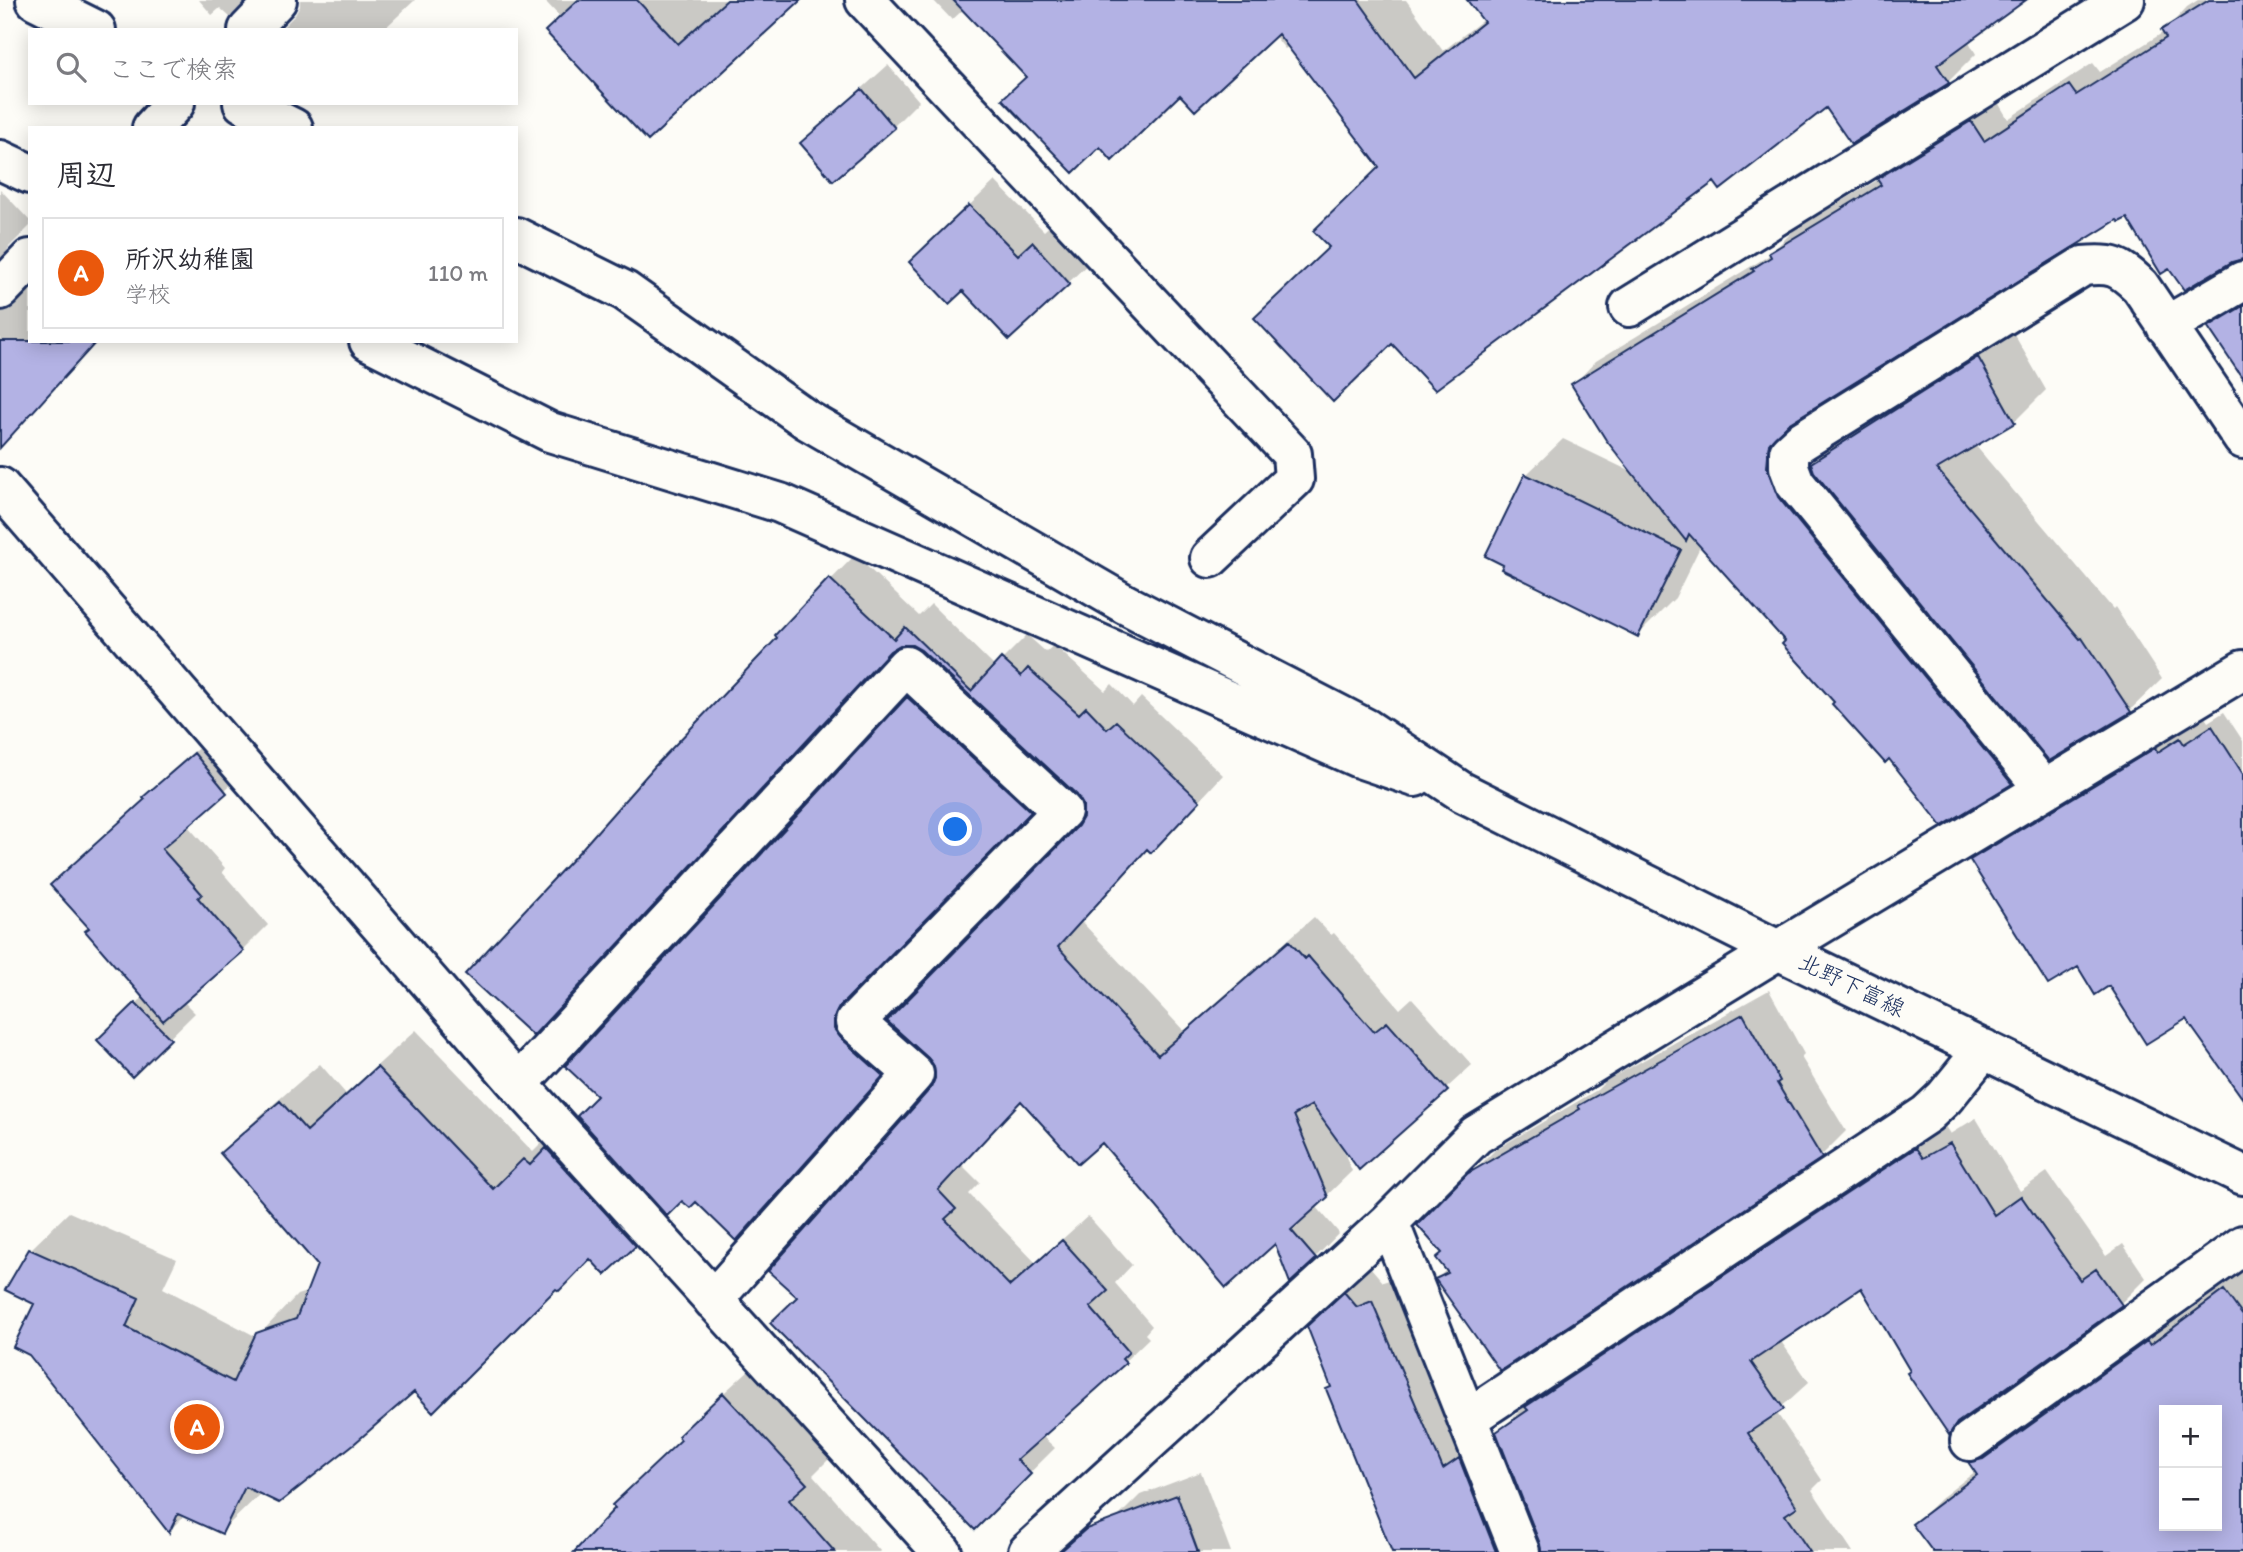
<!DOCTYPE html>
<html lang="ja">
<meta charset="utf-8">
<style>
:root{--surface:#fff;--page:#f2f2f3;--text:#2b2b33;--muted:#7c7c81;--line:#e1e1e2;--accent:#ea580c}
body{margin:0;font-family:Itim,"Klee One",sans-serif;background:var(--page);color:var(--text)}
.controls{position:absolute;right:21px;bottom:21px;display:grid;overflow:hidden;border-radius:0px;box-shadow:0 4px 18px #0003}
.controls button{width:63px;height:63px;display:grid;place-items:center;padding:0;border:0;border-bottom:2px solid var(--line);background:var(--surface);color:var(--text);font:35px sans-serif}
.you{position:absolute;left:956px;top:830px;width:24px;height:24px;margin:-18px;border:5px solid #fff;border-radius:50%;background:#1a73e8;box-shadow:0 0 0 10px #1a73e833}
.badge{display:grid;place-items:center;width:46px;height:46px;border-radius:50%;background:var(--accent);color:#fff;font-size:23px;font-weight:700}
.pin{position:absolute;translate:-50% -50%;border:4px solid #fff;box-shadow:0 2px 7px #0006}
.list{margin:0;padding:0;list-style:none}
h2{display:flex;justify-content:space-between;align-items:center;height:91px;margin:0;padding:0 28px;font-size:30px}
h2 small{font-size:23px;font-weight:400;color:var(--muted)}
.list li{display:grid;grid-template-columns:46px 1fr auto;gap:21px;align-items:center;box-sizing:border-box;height:112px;margin:0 14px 14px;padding:0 14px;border:2px solid var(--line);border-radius:0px}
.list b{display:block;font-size:26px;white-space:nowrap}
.list p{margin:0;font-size:23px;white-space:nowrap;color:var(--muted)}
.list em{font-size:23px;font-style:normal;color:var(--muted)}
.icon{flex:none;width:38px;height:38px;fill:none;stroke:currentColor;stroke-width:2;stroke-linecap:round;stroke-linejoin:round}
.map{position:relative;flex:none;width:2243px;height:1552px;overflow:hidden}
.search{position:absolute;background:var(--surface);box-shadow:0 4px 18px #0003;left:28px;top:28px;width:490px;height:77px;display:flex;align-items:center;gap:18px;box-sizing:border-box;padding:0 24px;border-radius:0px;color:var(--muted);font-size:26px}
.panel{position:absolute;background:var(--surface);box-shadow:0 4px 18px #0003;left:28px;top:126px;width:490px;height:217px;border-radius:0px}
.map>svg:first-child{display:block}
</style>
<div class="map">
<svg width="2243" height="1552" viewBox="0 0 2243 1552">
<rect width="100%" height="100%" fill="#fdfcf7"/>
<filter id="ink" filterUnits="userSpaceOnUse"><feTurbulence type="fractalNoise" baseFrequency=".0143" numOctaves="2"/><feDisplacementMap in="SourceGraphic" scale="14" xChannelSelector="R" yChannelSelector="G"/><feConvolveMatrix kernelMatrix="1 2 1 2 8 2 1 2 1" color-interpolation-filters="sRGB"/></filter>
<g filter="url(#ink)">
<path fill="#0003" fill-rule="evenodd" d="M 199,0 L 247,0 L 230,17 L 220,8 L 212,15 Z
M 300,0 L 415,0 L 383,30 L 280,30 L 295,15 L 300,6 Z
M 544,0 L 798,0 L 648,138 L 561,18 Z
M 933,0 L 1406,0 L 1443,51 L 1484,19 L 1470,0 L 2024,0 L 1968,40 L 1976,54 L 1948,82 L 1826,106 L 1714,180 L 1330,246 L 1381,167 L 1289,46 L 1285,49 L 1274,35 L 1180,93 L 1028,76 L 964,9 L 952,20 Z
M 2198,0 L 2243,0 L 2243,258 L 2127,215 L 2118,217 L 1792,419 L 1790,443 L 1801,473 L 2034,759 L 2010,782 L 1889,756 L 1837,702 L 1787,641 L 1701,545 L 1675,598 L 1638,635 L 1526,475 L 1563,439 L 1636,474 L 1573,385 L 1596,361 L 1768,256 L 1794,230 L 1881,178 L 1903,156 L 1996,99 L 2008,119 L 2093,63 L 2100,72 L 2164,32 L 2187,7 Z
M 888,65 L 919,101 L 894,126 L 833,179 L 802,143 Z
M 995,181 L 1044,231 L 1058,218 L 1094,258 L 1068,283 L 936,237 Z
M 0,189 L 30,221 L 30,226 L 9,247 L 4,257 L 3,270 L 30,286 L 30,341 L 97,341 L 3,442 L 0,439 Z
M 2243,294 L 2243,368 L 2210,327 Z
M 2010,327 L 2046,390 L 2014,422 L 1975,445 L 2113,609 L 2115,607 L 2162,679 L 2130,710 L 2050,759 L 1813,462 L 1845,430 Z
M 855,555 L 919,616 L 931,604 L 995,667 L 1027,635 L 1046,652 L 1054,645 L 1105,691 L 1112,684 L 1133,706 L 1141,697 L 1223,775 L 1176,826 L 1148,848 L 1082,922 L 1184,1031 L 1314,917 L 1331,935 L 1334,933 L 1400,1009 L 1412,998 L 1472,1065 L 1359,1168 L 1341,1145 L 1352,1171 L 1316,1206 L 1339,1233 L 1315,1258 L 1276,1241 L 1102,1141 L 1022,1099 L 961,1164 L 980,1183 L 969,1194 L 1036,1263 L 1088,1216 L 1132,1265 L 1115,1283 L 1152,1326 L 1145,1334 L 1149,1338 L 1124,1362 L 1042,1436 L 1055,1448 L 975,1527 L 798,1296 L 932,1090 L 1085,817 L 1085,805 L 1078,794 L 922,649 L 912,643 L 780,638 L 777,635 Z
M 933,673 L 1054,786 L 864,980 L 858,991 L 859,1004 L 907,1050 L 761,1213 L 736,1238 L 696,1200 L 682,1199 L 634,1245 L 590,1257 L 556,1286 L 414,1389 L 261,1493 L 222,1531 L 185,1515 L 169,1531 L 36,1303 L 30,1250 L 69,1212 L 177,1259 L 163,1288 L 257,1337 L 297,1295 L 309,1291 L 319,1264 L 222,1153 L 261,1115 L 320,1064 L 346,1094 L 416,1030 L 533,1152 L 563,1122 L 569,1127 L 599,1096 L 567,1066 Z
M 2224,712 L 2243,741 L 2243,1065 L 2186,1017 L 2109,984 L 2079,964 L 1972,860 L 1995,837 L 2179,726 L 2182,730 L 2204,716 L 2208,722 Z
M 220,730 L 251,766 L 187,825 L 225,868 L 222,872 L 268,925 L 243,950 L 183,1001 L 195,1013 L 132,1075 L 100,1040 L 144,996 L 91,927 L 78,860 L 146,798 L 170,772 Z
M 1769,990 L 1804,1054 L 1801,1057 L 1846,1131 L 1821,1156 L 1437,1279 L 1447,1269 L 1444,1253 L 1420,1225 L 1495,1150 L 1597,1090 L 1606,1081 Z
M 1976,1118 L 2020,1191 L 2047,1172 L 2106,1256 L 2123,1244 L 2146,1278 L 2120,1304 L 1971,1411 L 1950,1432 L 1861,1285 L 1780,1340 L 1809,1382 L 1776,1412 L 1822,1480 L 1812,1490 L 1853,1552 L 1393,1552 L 1329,1389 L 1332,1386 L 1335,1301 L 1371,1268 L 1383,1282 L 1398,1277 L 1533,1544 L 1543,1548 L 1498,1433 L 1524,1407 L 1553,1381 L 1943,1123 L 1950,1134 Z
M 2243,1271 L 2243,1552 L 1935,1552 L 1914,1524 L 1941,1498 L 1976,1471 L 1970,1462 L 1996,1436 L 2174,1316 L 2177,1320 ZM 2164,1410 L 2217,1410 L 2217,1526 L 2164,1526 Z
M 749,1370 L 830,1458 L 813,1475 L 881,1552 L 576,1552 L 683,1439 L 704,1411 Z
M 1201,1472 L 1231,1552 L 1128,1552 L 1116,1519 L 1140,1495 Z"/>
<path fill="#b3b2e4" stroke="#1b2f5e" stroke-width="2" fill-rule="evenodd" d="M 578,0 L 637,0 L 678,44 L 727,0 L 801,0 L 648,141 L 545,31 Z
M 953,0 L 1358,0 L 1414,78 L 1484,22 L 1467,0 L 2026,0 L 1937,65 L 1949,83 L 1851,144 L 1826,108 L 1720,190 L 1714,182 L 1435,390 L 1392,344 L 1333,402 L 1254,318 L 1329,247 L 1313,231 L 1379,167 L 1278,34 L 1195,111 L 1180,95 L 1112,161 L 1100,147 L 1073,173 L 1002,99 L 1026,77 Z
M 2209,0 L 2243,0 L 2243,259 L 2232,262 L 2184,290 L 2169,269 L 2161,274 L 2127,218 L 2119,222 L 2117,220 L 1788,424 L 1769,444 L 1767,467 L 1778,497 L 2012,784 L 1942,826 L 1889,759 L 1885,763 L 1832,704 L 1834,702 L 1782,644 L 1785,641 L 1689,534 L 1686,541 L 1606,440 L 1571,384 L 1754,271 L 1752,269 L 1771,257 L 1769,253 L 1881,185 L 1877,179 L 1971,121 L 1984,141 L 2069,85 L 2076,95 L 2166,38 L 2161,30 Z
M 862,89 L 895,128 L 833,181 L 800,143 Z
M 969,205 L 1018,255 L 1032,242 L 1070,284 L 1009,340 L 963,291 L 949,304 L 909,262 Z
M 2243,306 L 2243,379 L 2208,327 Z
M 0,341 L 97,341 L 0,448 Z
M 1978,357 L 2015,423 L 1937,469 L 2080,639 L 2082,638 L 2131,712 L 2049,761 L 1814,472 L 1811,463 Z
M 1525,474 L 1681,550 L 1638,637 L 1501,569 L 1503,565 L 1485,556 Z
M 829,578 L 894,639 L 905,627 L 971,691 L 1001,658 L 1021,676 L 1028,668 L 1079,714 L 1086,707 L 1107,729 L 1116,721 L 1200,801 L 1151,853 L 1147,849 L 1058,947 L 1158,1055 L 1289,941 L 1305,959 L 1308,956 L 1374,1032 L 1387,1022 L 1448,1091 L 1359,1170 L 1312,1105 L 1294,1115 L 1328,1197 L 1291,1230 L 1316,1259 L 1290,1283 L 1275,1244 L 1226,1288 L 1102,1143 L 1078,1164 L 1021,1101 L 938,1190 L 956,1209 L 945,1219 L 1010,1286 L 1062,1240 L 1108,1291 L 1090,1307 L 1129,1352 L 1122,1359 L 1126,1363 L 1017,1460 L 1031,1474 L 975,1530 L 770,1323 L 797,1297 L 768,1271 L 931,1088 L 935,1078 L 934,1066 L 928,1058 L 887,1021 L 1078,826 L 1083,817 L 1083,805 L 1077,795 L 921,650 L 912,645 L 900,645 L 890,651 L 533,1036 L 465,974 L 579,852 L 655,766 L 777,638 L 775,635 Z
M 907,697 L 1031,812 L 839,1007 L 834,1018 L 834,1029 L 841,1038 L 883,1076 L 736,1241 L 696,1202 L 690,1208 L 682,1201 L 667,1216 L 577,1116 L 597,1096 L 565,1066 Z
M 2212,726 L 2243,774 L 2243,1099 L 2186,1019 L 2146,1044 L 2109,986 L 2095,995 L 2078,967 L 2048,985 L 1970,860 L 2155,748 L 2158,752 L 2180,738 L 2184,744 Z
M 194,753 L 227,793 L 162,849 L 202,894 L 198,898 L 244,951 L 163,1021 L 85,931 L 89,928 L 50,885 L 145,799 L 143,797 Z
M 135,1003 L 171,1039 L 132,1077 L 97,1040 Z
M 1743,1014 L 1780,1081 L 1777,1083 L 1822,1158 L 1500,1371 L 1435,1279 L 1448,1273 L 1436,1258 L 1442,1253 L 1417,1225 L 1467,1174 L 1580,1109 L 1578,1106 Z
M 377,1067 L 493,1189 L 523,1159 L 530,1165 L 546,1148 L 636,1246 L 605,1275 L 590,1259 L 559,1291 L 556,1289 L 433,1412 L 414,1392 L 355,1443 L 279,1503 L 245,1487 L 222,1534 L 178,1514 L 169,1533 L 29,1355 L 13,1347 L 34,1304 L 5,1290 L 29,1249 L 139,1298 L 126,1327 L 233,1382 L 256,1333 L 296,1319 L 317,1265 L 220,1153 L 280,1101 L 307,1131 Z
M 1950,1143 L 1994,1215 L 2021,1196 L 2080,1280 L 2096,1269 L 2122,1305 L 1957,1423 L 1949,1435 L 1907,1373 L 1910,1371 L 1861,1288 L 1751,1362 L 1784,1409 L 1748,1433 L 1797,1507 L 1785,1515 L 1810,1552 L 1541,1552 L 1540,1544 L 1496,1432 L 1528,1410 L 1525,1407 L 1908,1153 L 1916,1148 L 1923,1158 Z
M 2224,1290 L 2243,1316 L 2243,1552 L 1933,1552 L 1912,1524 L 1977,1475 L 1968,1462 L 1983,1459 L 2147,1341 L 2150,1345 ZM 2164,1410 L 2217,1410 L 2217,1526 L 2164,1526 Z
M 1344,1292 L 1357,1307 L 1372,1301 L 1443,1469 L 1459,1458 L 1496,1552 L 1392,1552 L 1326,1389 L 1331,1387 L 1307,1326 Z
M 723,1393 L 807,1484 L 789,1500 L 835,1552 L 574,1552 L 615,1508 L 612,1505 L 681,1440 L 678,1436 Z
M 1177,1495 L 1198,1552 L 1060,1552 L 1086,1529 Z"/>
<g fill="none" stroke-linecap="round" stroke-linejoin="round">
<g stroke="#1b2f5e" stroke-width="44">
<path id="minor" d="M 36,0 L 96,30
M 865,0 L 1292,454 L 1294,479 L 1210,558
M 248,30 L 277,0
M 243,103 L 293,128
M 152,128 L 175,103
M 0,160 L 30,174
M 516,237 L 625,291 L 807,420 L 1125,604 L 1367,729 L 1462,792 L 1778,950 L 2243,1175
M 0,290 L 30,259
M 1629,307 L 2125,0
M 2166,326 L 2243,281
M 369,341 L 550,432 L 780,503 L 1359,758 L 1415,777
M 0,487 L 518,1084 L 942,1552
M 2044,789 L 1795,483 L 1789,467 L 1789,452 L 1800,442 L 2083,266 C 2112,263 2119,266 2140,286 L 2243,439
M 518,1084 L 906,666 L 1062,811 L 855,1022 L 914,1074 L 713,1300
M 1389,1222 L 1520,1552
M 1467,1419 L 1927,1114 L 1945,1097 L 1984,1049
M 1970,1441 L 2243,1245
M 1028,1552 L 1389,1222 L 1476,1135 L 1778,950 L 2243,670"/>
</g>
<use href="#minor" stroke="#fdfcf7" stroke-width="38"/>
</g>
</g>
<g text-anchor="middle" stroke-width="5" stroke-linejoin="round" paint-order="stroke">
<g font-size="23" fill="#1b2f5e" stroke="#fdfcf7">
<text transform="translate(1852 985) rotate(26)" y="8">北野下富線</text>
</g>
</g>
</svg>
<div class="controls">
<button>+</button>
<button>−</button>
</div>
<div class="you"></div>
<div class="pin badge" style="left:197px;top:1427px">A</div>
<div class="search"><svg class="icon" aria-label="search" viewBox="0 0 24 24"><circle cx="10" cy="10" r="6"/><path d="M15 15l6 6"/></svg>ここで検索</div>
<section class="panel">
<h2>周辺<small></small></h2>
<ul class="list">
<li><span class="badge">A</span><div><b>所沢幼稚園</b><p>学校</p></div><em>110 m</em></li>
</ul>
</section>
</div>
